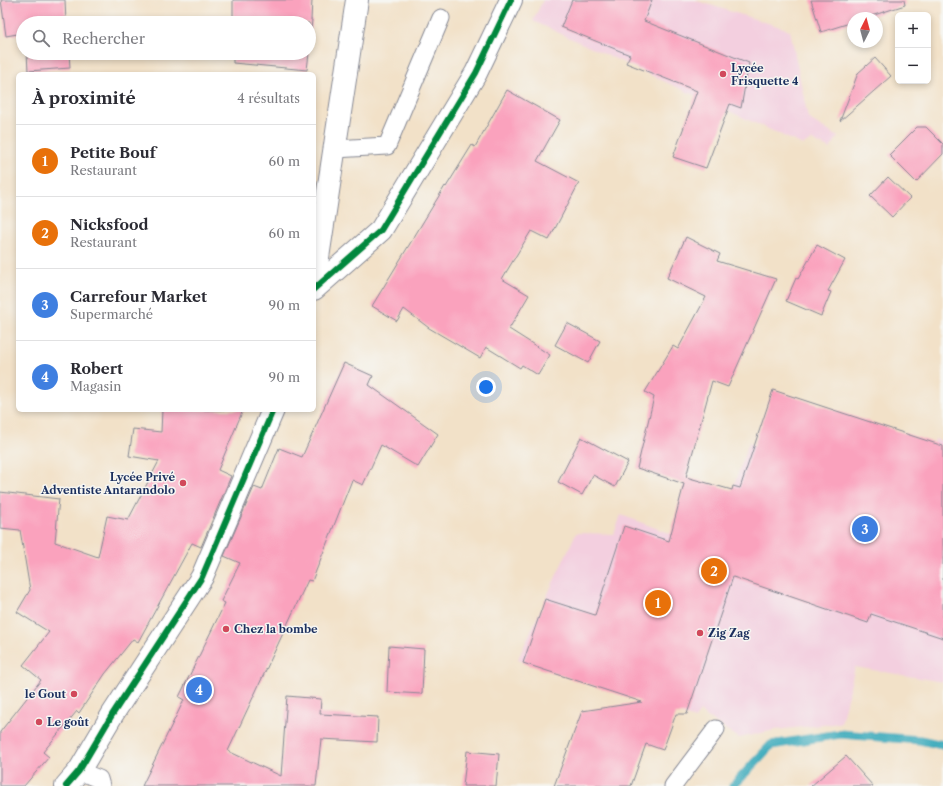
<!DOCTYPE html>
<html lang="fr">
<meta charset="utf-8">
<style>
:root{--surface:#fff;--page:#f7f7f7;--text:#2b2b33;--muted:#7c7c81;--line:#e1e1e2;--accent:#ea580c}
body{margin:0;font-family:"Libre Caslon Text",serif;background:var(--page);color:var(--text)}
.controls{position:absolute;right:12px;top:12px;display:grid;overflow:hidden;border-radius:6px;box-shadow:0 2px 6px #0003}
.controls button{width:36px;height:36px;display:grid;place-items:center;padding:0;border:0;border-bottom:1px solid var(--line);background:var(--surface);color:var(--text);font:20px sans-serif}
.compass{position:absolute;left:847px;top:12px;width:36px;height:36px;border-radius:50%;background:var(--surface);box-shadow:0 2px 6px #0003;rotate:6deg}
.you{position:absolute;left:486px;top:387px;width:14px;height:14px;margin:-10px;border:3px solid #fff;border-radius:50%;background:#1a73e8;box-shadow:0 0 0 6px #1a73e833}
.badge{display:grid;place-items:center;width:26px;height:26px;border-radius:50%;background:var(--accent);color:#fff;font-size:13px;font-weight:700}
.pin{position:absolute;translate:-50% -50%;border:2px solid #fff;box-shadow:0 1px 4px #0006}
.list{margin:0;padding:0;list-style:none}
h2{display:flex;justify-content:space-between;align-items:center;height:52px;margin:0;padding:0 16px;font-size:17px}
h2 small{font-size:13px;font-weight:400;color:var(--muted)}
.list li{display:grid;grid-template-columns:26px 1fr auto;gap:12px;align-items:center;box-sizing:border-box;height:72px;padding:0 16px;border-top:1px solid var(--line)}
.list b{display:block;font-size:15px;white-space:nowrap}
.list p{margin:0;font-size:13px;white-space:nowrap;color:var(--muted)}
.list em{font-size:13px;font-style:normal;color:var(--muted)}
.icon{flex:none;width:22px;height:22px;fill:none;stroke:currentColor;stroke-width:2;stroke-linecap:round;stroke-linejoin:round}
.map{position:relative;flex:none;width:943px;height:786px;overflow:hidden}
.search{position:absolute;background:var(--surface);box-shadow:0 2px 6px #0003;left:16px;top:16px;width:300px;height:44px;display:flex;align-items:center;gap:10px;box-sizing:border-box;padding:0 14px;border-radius:22px;color:var(--muted);font-size:15px}
.panel{position:absolute;background:var(--surface);box-shadow:0 2px 6px #0003;left:16px;top:72px;width:300px;height:340px;border-radius:6px}
.map>svg:first-child{display:block}
</style>
<div class="map">
<svg width="943" height="786" viewBox="0 0 943 786">
<rect width="100%" height="100%" fill="#f6f6f2"/>
<filter id="ink" filterUnits="userSpaceOnUse"><feTurbulence type="fractalNoise" baseFrequency=".025" numOctaves="2"/><feDisplacementMap in="SourceGraphic" scale="8" xChannelSelector="R" yChannelSelector="G"/><feConvolveMatrix kernelMatrix="1 2 1 2 8 2 1 2 1" color-interpolation-filters="sRGB"/></filter>
<filter id="wash" filterUnits="userSpaceOnUse"><feTurbulence type="fractalNoise" baseFrequency=".012" numOctaves="4" result="noise"/><feDisplacementMap in="SourceGraphic" scale="16" xChannelSelector="R" yChannelSelector="G"/><feGaussianBlur stdDeviation="0.9" result="paint"/><feColorMatrix in="noise" values="0 0 0 0 0 0 0 0 0 0 0 0 0 0 0 0 0 1.4 0 .05"/><feComposite in="paint" operator="in"/></filter>
<g filter="url(#wash)">
<rect width="100%" height="100%" fill="#f2e1c8"/>
<path fill="#f3cfdf" d="M 543,0 L 694,0 L 790,30 L 808,118 L 838,137 L 830,149 L 812,140 L 803,145 L 533,21 Z
M 773,390 L 934,443 L 935,439 L 943,441 L 943,682 L 855,667 L 841,723 L 775,730 L 739,738 L 700,712 L 695,719 L 518,659 L 576,533 L 614,534 L 621,515 L 712,549 L 749,442 L 754,446 Z"/>
<g fill="none" stroke-linecap="round" stroke-linejoin="round">
<path stroke="#3eabbc" stroke-width="9" d="M 733,786 L 771,745 L 840,734 L 920,740 L 943,745"/>
</g>
<g id="blocks">
<path fill="#faa2bd" d="M 1,0 L 65,0 L 66,23 L 23,23 L 23,33 L 6,36 Z
M 233,0 L 312,0 L 311,20 L 312,20 L 309,50 L 309,23 L 233,23 Z
M 572,0 L 652,0 L 644,21 L 749,63 L 741,108 L 730,104 L 706,168 L 673,157 L 697,91 L 626,63 L 630,55 L 561,27 Z
M 811,0 L 904,0 L 905,5 L 865,18 L 853,18 L 853,22 L 821,32 Z
M 27,53 L 69,53 L 70,68 L 28,71 Z
M 233,53 L 309,53 L 307,70 L 233,63 Z
M 875,58 L 891,76 L 840,121 L 858,73 Z
M 507,90 L 560,120 L 537,161 L 579,183 L 549,240 L 531,231 L 502,279 L 529,295 L 509,329 L 550,355 L 538,375 L 522,365 L 520,368 L 486,347 L 480,358 L 429,328 L 404,309 L 397,321 L 372,306 L 445,186 L 446,187 L 472,145 L 475,147 Z
M 917,127 L 926,127 L 943,144 L 943,154 L 916,182 L 889,155 Z
M 888,177 L 910,198 L 892,217 L 870,196 Z
M 686,237 L 720,254 L 717,261 L 776,279 L 728,387 L 712,381 L 686,477 L 732,490 L 733,486 L 740,488 L 773,390 L 943,446 L 943,638 L 871,614 L 868,623 L 733,577 L 687,714 L 676,714 L 663,750 L 646,744 L 631,786 L 554,786 L 582,711 L 642,702 L 523,663 L 545,599 L 595,615 L 624,526 L 669,541 L 684,484 L 637,468 L 654,397 L 645,392 L 673,346 L 678,349 L 706,297 L 667,278 Z
M 817,245 L 845,260 L 828,291 L 831,292 L 821,316 L 786,301 L 796,278 L 798,279 Z
M 567,323 L 600,341 L 588,363 L 555,345 Z
M 344,363 L 373,376 L 369,385 L 438,434 L 418,467 L 381,445 L 363,485 L 352,480 L 312,581 L 308,580 L 228,751 L 281,776 L 287,696 L 321,699 L 320,714 L 378,717 L 377,742 L 321,739 L 316,786 L 142,786 L 184,700 L 179,697 L 225,603 L 221,601 L 240,563 L 224,556 L 254,487 L 262,490 L 279,448 L 302,457 Z
M 162,410 L 243,410 L 218,470 L 231,476 L 201,547 L 192,543 L 138,642 L 133,639 L 105,674 L 79,713 L 77,711 L 43,752 L 49,757 L 24,786 L 0,786 L 0,732 L 41,680 L 23,665 L 49,632 L 17,612 L 30,590 L 20,530 L 0,528 L 0,492 L 59,499 L 55,542 L 98,557 L 107,516 L 128,520 L 159,461 L 129,456 L 133,429 L 161,432 Z
M 581,437 L 628,462 L 615,487 L 593,475 L 582,495 L 558,482 Z
M 389,646 L 424,649 L 422,694 L 387,692 Z
M 467,751 L 499,754 L 496,786 L 463,786 Z
M 846,756 L 873,786 L 811,786 Z"/>
</g>
</g>
<g filter="url(#ink)">
<use href="#blocks" fill-opacity="0" stroke="#868893" stroke-width="1"/>
<g fill="none" stroke-linecap="round" stroke-linejoin="round">
<g stroke="#868893" stroke-width="19">
<path id="service" d="M 335,149 L 387,146 L 441,18
M 79,771 L 99,779 L 101,786
M 673,786 L 716,729"/>
</g>
<g stroke="#868893" stroke-width="24">
<path id="tertiary" d="M 314,284 L 357,0
M 314,289 L 381,230 L 476,73 L 511,0
M 66,786 L 79,771 L 112,715 L 202,577 L 273,410"/>
</g>
<use href="#service" stroke="#fff" stroke-width="17"/>
<use href="#tertiary" stroke="#fff" stroke-width="22"/>
<g stroke="#f6f6f2" stroke-width="8">
<path id="cycleway" d="M 314,289 L 381,230 L 476,73 L 511,0
M 66,786 L 79,771 L 112,715 L 202,577 L 273,410"/>
</g>
<use href="#cycleway" stroke="#00873e" stroke-width="6"/>
</g>
</g>
<g fill="#d1495b" stroke="#f6f6f2" stroke-width="1.5">
<circle cx="723" cy="74" r="4"/>
<circle cx="183" cy="483" r="4"/>
<circle cx="226" cy="629" r="4"/>
<circle cx="700" cy="633" r="4"/>
<circle cx="74" cy="694" r="4"/>
<circle cx="39" cy="722" r="4"/>
</g>
<g text-anchor="middle" stroke-width="3" stroke-linejoin="round" paint-order="stroke">
<g font-size="11" font-weight="bold" fill="#1b2f5e" stroke="#f6f6f2" text-anchor="start">
<text x="731" y="72">Lycée<tspan x="731" dy="13">Frisquette 4</tspan></text>
<text x="175" y="481" text-anchor="end">Lycée Privé<tspan x="175" dy="13">Adventiste Antarandolo</tspan></text>
<text x="234" y="633">Chez la bombe</text>
<text x="708" y="637">Zig Zag</text>
<text x="66" y="698" text-anchor="end">le Gout</text>
<text x="47" y="726">Le goût</text>
</g>
</g>
</svg>
<div class="controls">
<button>+</button>
<button>−</button>
</div>
<svg class="compass" viewBox="-18 -18 36 36"><path d="M0-13l5 13h-10z" fill="#e53935"/><path d="M0 13l5-13h-10z" fill="#7c7c81"/></svg>
<div class="you"></div>
<div class="pin badge" style="left:658px;top:603px;background:#e8710a">1</div>
<div class="pin badge" style="left:714px;top:571px;background:#e8710a">2</div>
<div class="pin badge" style="left:865px;top:529px;background:#3f7fe0">3</div>
<div class="pin badge" style="left:199px;top:690px;background:#3f7fe0">4</div>
<div class="search"><svg class="icon" aria-label="search" viewBox="0 0 24 24"><circle cx="10" cy="10" r="6"/><path d="M15 15l6 6"/></svg>Rechercher</div>
<section class="panel">
<h2>À proximité<small>4 résultats</small></h2>
<ul class="list">
<li><span class="badge" style="background:#e8710a">1</span><div><b>Petite Bouf</b><p>Restaurant</p></div><em>60 m</em></li>
<li><span class="badge" style="background:#e8710a">2</span><div><b>Nicksfood</b><p>Restaurant</p></div><em>60 m</em></li>
<li><span class="badge" style="background:#3f7fe0">3</span><div><b>Carrefour Market</b><p>Supermarché</p></div><em>90 m</em></li>
<li><span class="badge" style="background:#3f7fe0">4</span><div><b>Robert</b><p>Magasin</p></div><em>90 m</em></li>
</ul>
</section>
</div>
